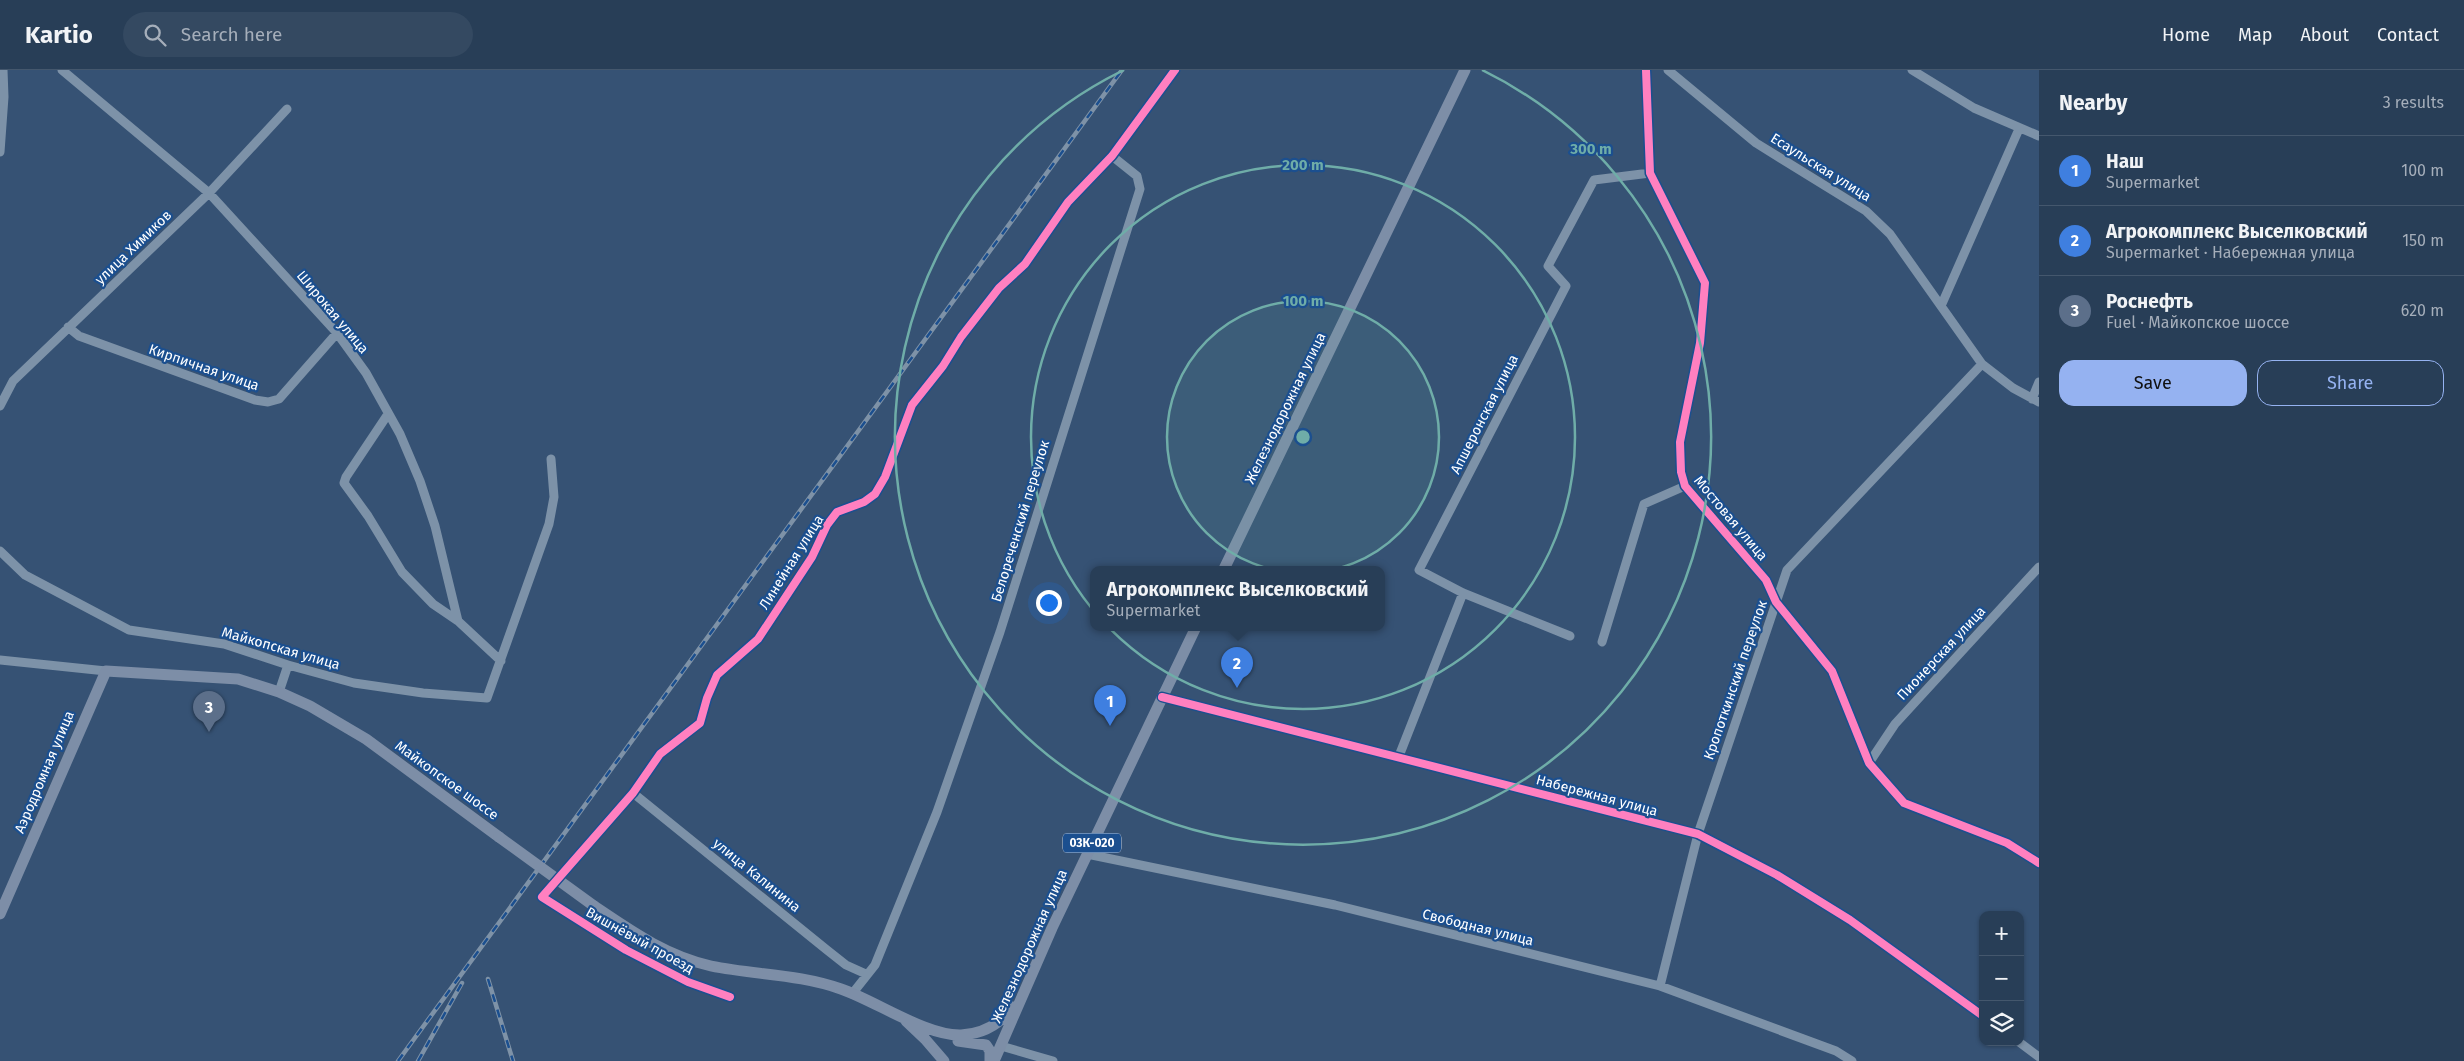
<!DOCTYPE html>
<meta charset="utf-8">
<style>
:root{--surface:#283e57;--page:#344961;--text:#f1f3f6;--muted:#a5aeba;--line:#44576d;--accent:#95b2f1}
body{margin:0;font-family:"Fira Sans",sans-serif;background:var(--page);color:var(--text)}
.controls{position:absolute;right:15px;bottom:15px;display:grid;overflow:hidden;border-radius:10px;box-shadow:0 1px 4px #0004}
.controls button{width:45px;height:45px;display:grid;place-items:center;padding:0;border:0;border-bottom:1px solid var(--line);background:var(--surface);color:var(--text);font:25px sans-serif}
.you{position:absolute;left:1048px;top:532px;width:18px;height:18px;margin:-12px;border:4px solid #fff;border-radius:50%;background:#1a73e8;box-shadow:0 0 0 8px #1a73e833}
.badge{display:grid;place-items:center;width:32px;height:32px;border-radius:50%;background:var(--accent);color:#fff;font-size:16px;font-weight:700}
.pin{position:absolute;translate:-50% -41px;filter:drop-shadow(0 1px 2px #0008)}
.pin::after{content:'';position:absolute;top:26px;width:18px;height:15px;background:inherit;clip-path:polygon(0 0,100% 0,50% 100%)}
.popup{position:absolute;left:1090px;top:496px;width:295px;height:65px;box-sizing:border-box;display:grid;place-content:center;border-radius:10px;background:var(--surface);filter:drop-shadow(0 1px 4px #0005);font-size:16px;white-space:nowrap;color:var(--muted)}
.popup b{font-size:19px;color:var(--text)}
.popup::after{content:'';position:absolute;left:50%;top:100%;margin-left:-10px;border:10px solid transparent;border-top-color:var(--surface)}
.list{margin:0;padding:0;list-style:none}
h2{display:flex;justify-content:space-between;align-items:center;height:65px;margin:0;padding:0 20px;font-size:21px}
h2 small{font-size:16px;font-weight:400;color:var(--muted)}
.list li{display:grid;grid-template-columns:32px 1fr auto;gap:15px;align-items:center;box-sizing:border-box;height:70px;padding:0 20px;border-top:1px solid var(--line)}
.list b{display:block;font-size:19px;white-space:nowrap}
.list p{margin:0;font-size:16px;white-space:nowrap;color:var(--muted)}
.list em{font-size:16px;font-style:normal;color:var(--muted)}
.actions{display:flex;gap:10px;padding:15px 20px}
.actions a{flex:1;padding:11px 0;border:1px solid var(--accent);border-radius:15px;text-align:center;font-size:18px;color:var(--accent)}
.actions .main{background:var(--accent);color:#111}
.icon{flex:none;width:28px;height:28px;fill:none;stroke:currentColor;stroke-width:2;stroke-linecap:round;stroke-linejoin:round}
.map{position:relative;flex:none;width:2039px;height:991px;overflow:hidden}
header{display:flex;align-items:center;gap:30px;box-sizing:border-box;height:70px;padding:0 25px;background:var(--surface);border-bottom:1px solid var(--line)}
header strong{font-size:24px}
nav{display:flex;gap:28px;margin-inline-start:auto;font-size:18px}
.search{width:350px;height:45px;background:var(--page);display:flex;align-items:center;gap:12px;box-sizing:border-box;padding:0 18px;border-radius:28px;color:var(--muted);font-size:19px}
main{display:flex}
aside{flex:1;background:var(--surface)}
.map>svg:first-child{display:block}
</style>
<header>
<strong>Kartio</strong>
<div class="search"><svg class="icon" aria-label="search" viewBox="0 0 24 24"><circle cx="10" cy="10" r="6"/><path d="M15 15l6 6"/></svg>Search here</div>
<nav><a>Home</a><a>Map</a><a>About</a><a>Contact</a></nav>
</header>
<main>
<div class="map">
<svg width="2039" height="991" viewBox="0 0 2039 991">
<rect width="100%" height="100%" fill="#365274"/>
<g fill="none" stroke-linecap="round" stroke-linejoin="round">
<path stroke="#7d92a8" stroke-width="9" d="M 62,0 L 209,123 L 337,263 L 366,303 L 400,364 L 420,411 L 435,456 L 458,551 L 501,591
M 1646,0 L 1650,103 L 1705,213 L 1700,273 L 1680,372 L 1681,402 L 1685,416 L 1766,510 L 1776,532 L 1832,601 L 1869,693 L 1904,733 L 2007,773 L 2039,793
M 1668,0 L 1756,73 L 1866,141 L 1890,164 L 1982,294 L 2013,318 L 2039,332
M 1912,0 L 1974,38 L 2039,66
M 0,82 L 4,27 L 3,0
M 1941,236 L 2019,59
M 68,257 L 79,266 L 255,330 L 268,332 L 279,329 L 337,263
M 2032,329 L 2039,312
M 0,336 L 13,311 L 209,123 L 287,39
M 388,344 L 346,407 L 344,413 L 368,446 L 402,502 L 433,534 L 458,551
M 0,481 L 25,505 L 129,560 L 224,574 L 288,595 L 354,613 L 423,623 L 487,628 L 549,454 L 554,427 L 551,389
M 1570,566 L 1463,523 L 1419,500 L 1566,216 L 1548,196 L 1594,110 L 1650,103
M 1602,572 L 1644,434 L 1685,416
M 0,590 L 106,601
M 279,622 L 288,595
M 1162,627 L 1698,764 L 1777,805 L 1850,850 L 1983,946
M 1399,686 L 1463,523
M 1869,693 L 1895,654 L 2039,497
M 633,723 L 827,880 L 846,895 L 866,904
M 1087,784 L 1335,835 L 1660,916 L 1836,981 L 1852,991
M 1660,916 L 1698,764 L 1787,500 L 1982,294
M 852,924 L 875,895 L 937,742 L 1000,562 L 1140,119 L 1137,106 L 1112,86
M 730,927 L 688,912 L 626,880 L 542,827 L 633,723 L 660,684 L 700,653 L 707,628 L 717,605 L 758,569 L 812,487 L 827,455 L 837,442 L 864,432 L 875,424 L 885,407 L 912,335 L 943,296 L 961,267 L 999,218 L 1025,194 L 1068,132 L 1112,86 L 1175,0
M 2019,972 L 2039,987
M 1001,976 L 1053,991"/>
<path stroke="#7d8ea7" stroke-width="11" d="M 1224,499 L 1465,0
M 594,836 C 631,861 666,886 711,896 C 755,905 799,904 841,919 C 876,931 926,966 961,965 C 982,964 1000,954 1013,937
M 0,844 L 106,601 L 238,609 L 279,622 L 310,636 L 366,669 L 499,767
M 906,951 L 925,969 L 944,991
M 958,971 L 986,975 L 990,981 L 990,991
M 994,991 L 1052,858 L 1196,557"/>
<g stroke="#7e92a7" stroke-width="4.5">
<path id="rail" d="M 488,909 L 513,991
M 398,991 L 1122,0
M 418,991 L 462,913"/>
</g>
<use href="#rail" stroke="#1b4f8f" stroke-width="2.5" stroke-dasharray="8" stroke-linecap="butt"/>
<path stroke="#7d8ea7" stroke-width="11" d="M 499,767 L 594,836"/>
<g stroke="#1b4f8f" stroke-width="11">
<path id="cycleway" d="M 1646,0 L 1650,103 L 1705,213 L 1700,273 L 1680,372 L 1681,402 L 1685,416 L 1766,510 L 1776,532 L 1832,601 L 1869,693 L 1904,733 L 2007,773 L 2039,793
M 1162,627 L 1698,764 L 1777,805 L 1850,850 L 1983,946
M 730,927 L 688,912 L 626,880 L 542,827 L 633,723 L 660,684 L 700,653 L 707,628 L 717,605 L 758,569 L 812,487 L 827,455 L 837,442 L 864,432 L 875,424 L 885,407 L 912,335 L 943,296 L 961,267 L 999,218 L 1025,194 L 1068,132 L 1112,86 L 1175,0"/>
</g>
<use href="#cycleway" stroke="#ff80c0" stroke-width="8"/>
</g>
<circle cx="1303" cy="367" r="136" fill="#6fada8" fill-opacity=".12"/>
<g fill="none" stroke="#6fada8" stroke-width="2.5">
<circle cx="1303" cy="367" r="136"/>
<circle cx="1303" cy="367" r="272"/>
<path d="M1482 0A408 408 0 1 1 1124 0"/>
</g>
<g text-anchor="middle" stroke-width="4.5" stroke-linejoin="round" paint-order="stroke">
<rect fill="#1b4f8f" stroke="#bbcadd" stroke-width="1" x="1063" y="763.5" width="58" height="19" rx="4"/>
<g font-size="12" font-weight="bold" fill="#fff">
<text x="1092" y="777">03К-020</text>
</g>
<g font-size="14" fill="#fff" stroke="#1b4f8f">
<text transform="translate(1821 97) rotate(32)" y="5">Есаульская улица</text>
<text transform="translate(133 177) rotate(-44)" y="5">улица Химиков</text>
<text transform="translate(333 242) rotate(50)" y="5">Широкая улица</text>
<text transform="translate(204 297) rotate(19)" y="5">Кирпичная улица</text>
<text transform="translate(1285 338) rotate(-64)" y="5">Железнодорожная улица</text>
<text transform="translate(1484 344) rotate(-63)" y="5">Апшеронская улица</text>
<text transform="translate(1731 448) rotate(50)" y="5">Мостовая улица</text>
<text transform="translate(1020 451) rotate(-73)" y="5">Белореченский переулок</text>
<text transform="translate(791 492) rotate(-58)" y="5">Линейная улица</text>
<text transform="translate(281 578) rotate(16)" y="5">Майкопская улица</text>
<text transform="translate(1941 583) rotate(-47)" y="5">Пионерская улица</text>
<text transform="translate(1735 610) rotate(-71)" y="5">Кропоткинский переулок</text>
<text transform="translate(44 702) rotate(-67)" y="5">Аэродромная улица</text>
<text transform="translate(447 710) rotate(36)" y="5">Майкопское шоссе</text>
<text transform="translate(1597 725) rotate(15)" y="5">Набережная улица</text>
<text transform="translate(757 805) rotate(39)" y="5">улица Калинина</text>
<text transform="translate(1478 857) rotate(14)" y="5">Свободная улица</text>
<text transform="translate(640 870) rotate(29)" y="5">Вишнёвый проезд</text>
<text transform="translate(1029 876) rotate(-66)" y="5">Железнодорожная улица</text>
</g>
</g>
<circle cx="1303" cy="367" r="8" fill="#6fada8" stroke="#1b4f8f" stroke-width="2.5"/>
<g font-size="15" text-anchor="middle" font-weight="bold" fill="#6fada8" stroke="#1b4f8f" stroke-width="4.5" stroke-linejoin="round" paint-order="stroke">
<text x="1591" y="84">300 m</text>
<text x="1303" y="100">200 m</text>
<text x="1303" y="236">100 m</text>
</g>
</svg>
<div class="controls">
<button>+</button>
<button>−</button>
<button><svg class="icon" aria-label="layers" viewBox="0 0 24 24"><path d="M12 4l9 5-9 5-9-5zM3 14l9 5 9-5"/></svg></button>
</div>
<div class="you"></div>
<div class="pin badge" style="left:1110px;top:656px;background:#3f7fe0">1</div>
<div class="pin badge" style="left:1237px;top:618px;background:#3f7fe0">2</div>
<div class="popup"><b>Агрокомплекс Выселковский</b>Supermarket</div>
<div class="pin badge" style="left:209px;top:662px;background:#5c6f8a">3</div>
</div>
<aside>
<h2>Nearby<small>3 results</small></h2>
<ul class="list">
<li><span class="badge" style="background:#3f7fe0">1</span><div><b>Наш</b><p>Supermarket</p></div><em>100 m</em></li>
<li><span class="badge" style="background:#3f7fe0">2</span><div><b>Агрокомплекс Выселковский</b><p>Supermarket · Набережная улица</p></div><em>150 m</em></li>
<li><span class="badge" style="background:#5c6f8a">3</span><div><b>Роснефть</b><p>Fuel · Майкопское шоссе</p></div><em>620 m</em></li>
</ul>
<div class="actions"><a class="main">Save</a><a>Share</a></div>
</aside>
</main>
